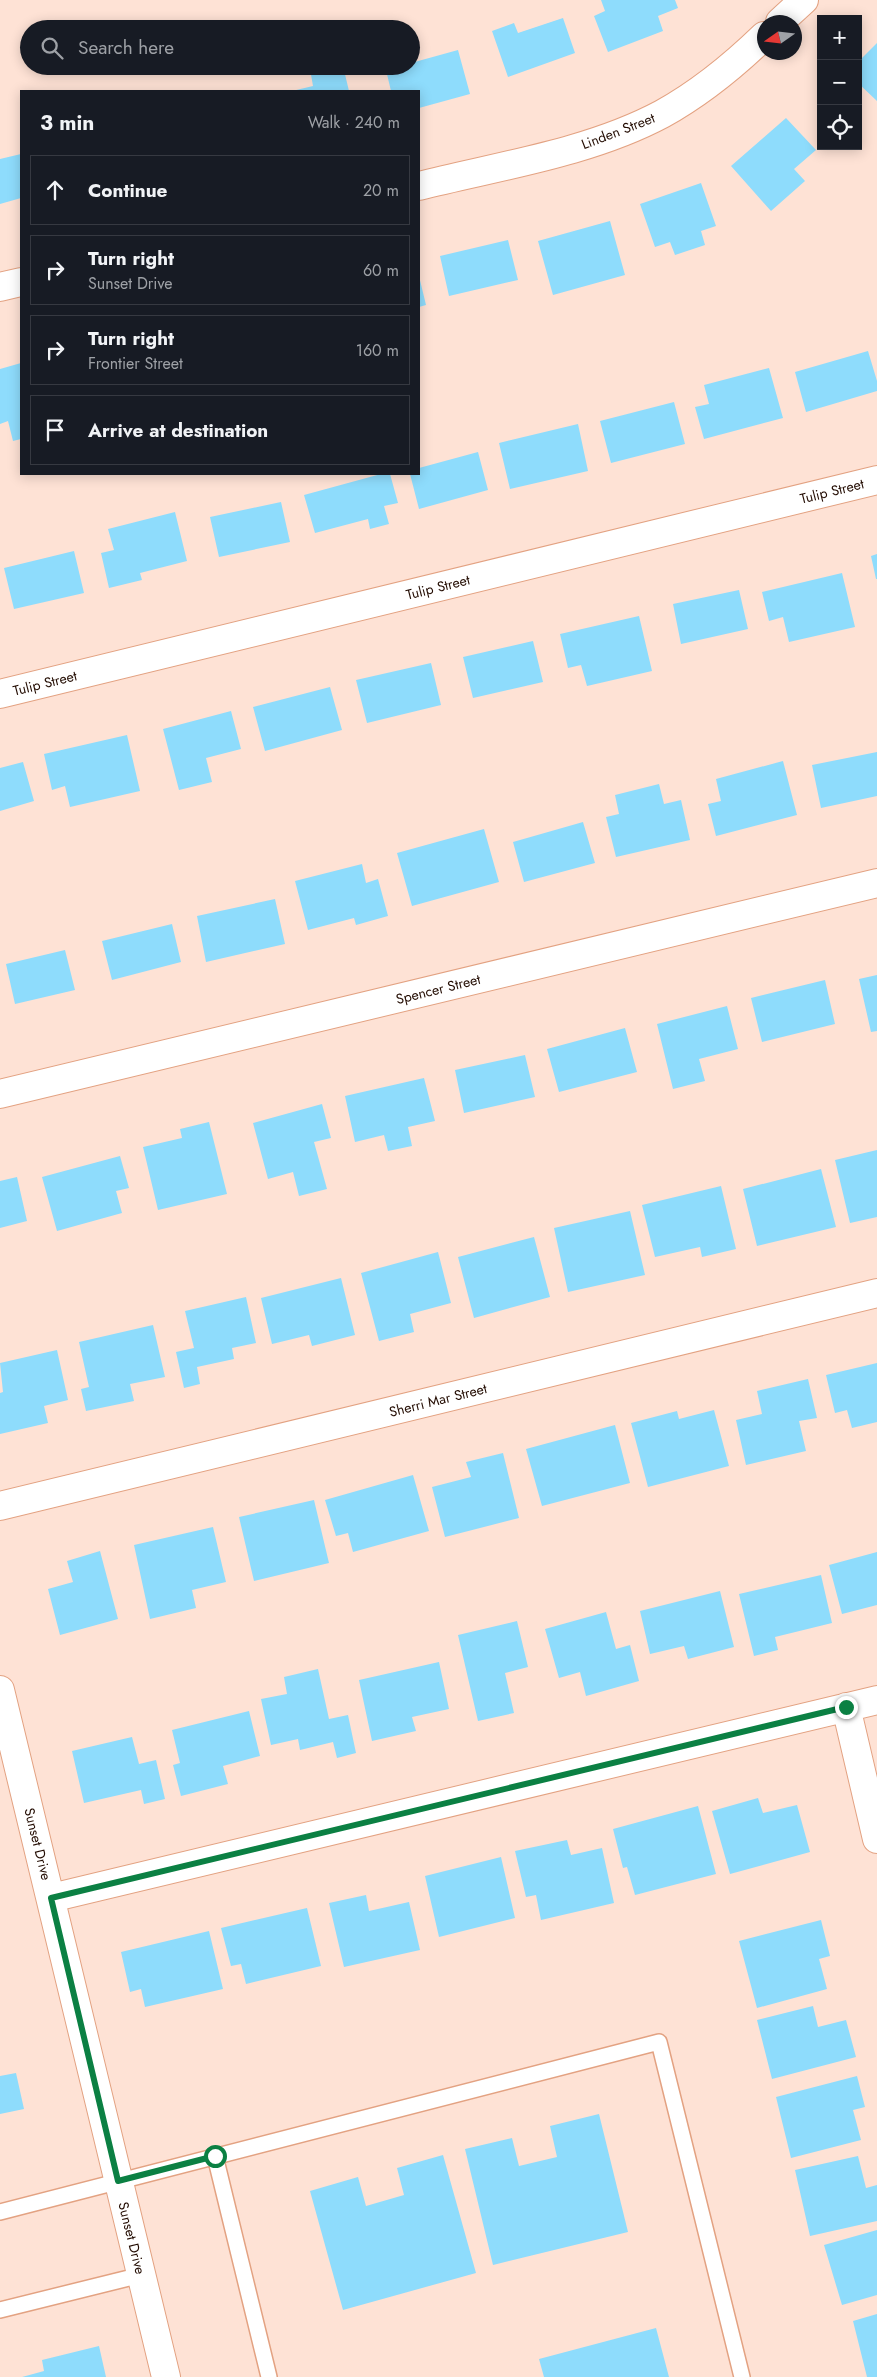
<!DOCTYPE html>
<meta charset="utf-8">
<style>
:root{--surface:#171b24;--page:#20242c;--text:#f1f3f6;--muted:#9ea1a6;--line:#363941}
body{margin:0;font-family:Jost,sans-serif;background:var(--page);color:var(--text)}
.controls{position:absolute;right:15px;top:15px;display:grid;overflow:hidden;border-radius:0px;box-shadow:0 2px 12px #0003}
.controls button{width:45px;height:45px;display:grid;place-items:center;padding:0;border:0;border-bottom:1px solid var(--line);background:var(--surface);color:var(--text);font:25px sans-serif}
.compass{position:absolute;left:757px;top:15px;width:45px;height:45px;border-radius:50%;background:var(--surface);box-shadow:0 2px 12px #0003;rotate:256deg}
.stop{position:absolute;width:15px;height:15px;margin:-11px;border:4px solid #0b8043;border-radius:50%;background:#fff}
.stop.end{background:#0b8043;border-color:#fff;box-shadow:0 1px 5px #0008}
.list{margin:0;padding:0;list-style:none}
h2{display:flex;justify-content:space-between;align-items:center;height:65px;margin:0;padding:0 20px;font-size:21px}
h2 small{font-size:16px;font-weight:400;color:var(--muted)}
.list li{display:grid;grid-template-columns:32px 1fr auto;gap:15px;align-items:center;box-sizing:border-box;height:70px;margin:0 10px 10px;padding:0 10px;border:1px solid var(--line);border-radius:0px}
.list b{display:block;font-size:19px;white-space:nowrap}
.list p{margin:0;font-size:16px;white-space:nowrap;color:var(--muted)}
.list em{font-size:16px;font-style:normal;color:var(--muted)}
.icon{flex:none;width:28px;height:28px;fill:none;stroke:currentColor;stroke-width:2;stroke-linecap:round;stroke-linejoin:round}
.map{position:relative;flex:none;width:877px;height:2377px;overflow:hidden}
.search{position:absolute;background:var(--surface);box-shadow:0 2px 12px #0003;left:20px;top:20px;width:400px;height:55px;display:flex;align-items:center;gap:12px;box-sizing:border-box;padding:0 18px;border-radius:28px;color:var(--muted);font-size:19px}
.panel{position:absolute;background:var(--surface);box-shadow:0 2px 12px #0003;left:20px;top:90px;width:400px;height:385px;border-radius:0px}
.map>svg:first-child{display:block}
</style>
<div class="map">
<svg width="877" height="2377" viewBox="0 0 877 2377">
<rect width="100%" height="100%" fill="#fee2d5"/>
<path fill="#8edcfc" d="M 601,0 L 675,0 L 678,8 L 658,16 L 663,31 L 608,52 L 594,16 L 605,11 Z
M 563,18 L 575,53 L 508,77 L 492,31 L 514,23 L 518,33 Z
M 877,43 L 877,101 L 858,83 L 858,62 Z
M 458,50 L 470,94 L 419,108 L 419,91 L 391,91 L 386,70 L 411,66 L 411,63 Z
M 324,66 L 343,66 L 349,91 L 292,91 L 313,86 L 310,69 Z
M 786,118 L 816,150 L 794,169 L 805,181 L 771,211 L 731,166 Z
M 21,154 L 21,198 L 0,204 L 0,159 Z
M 701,183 L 716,226 L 701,231 L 705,245 L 675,255 L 670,242 L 655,247 L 640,204 Z
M 610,221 L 625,275 L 553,295 L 538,241 Z
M 508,240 L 518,280 L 449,296 L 440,256 Z
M 419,276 L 426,305 L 419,307 Z
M 868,351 L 877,381 L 877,391 L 806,412 L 795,372 Z
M 21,363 L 21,439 L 13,441 L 8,421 L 0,424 L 0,369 Z
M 769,368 L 783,418 L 704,439 L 695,407 L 709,404 L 704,385 Z
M 674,402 L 685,444 L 611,463 L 600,421 Z
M 578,424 L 588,471 L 510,489 L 499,443 Z
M 478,452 L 488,490 L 419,509 L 410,474 L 419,474 L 419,468 Z
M 381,474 L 390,474 L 398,503 L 384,506 L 389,524 L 370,529 L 368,519 L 315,533 L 304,495 Z
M 281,502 L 290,542 L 219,557 L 210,517 Z
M 175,512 L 187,561 L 140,573 L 142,580 L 109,588 L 101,553 L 114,550 L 108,529 Z
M 74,551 L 84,593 L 14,609 L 4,568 Z
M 877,554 L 877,579 L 876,579 L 871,556 Z
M 842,573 L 855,627 L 789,642 L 783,617 L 769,621 L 762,592 Z
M 739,590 L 748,629 L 681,644 L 673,604 Z
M 639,616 L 652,671 L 587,686 L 581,665 L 568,668 L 560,634 Z
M 533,641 L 543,682 L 473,698 L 463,657 Z
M 431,663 L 441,705 L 367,723 L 356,680 Z
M 330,687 L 342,730 L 265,751 L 253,707 Z
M 231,711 L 241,749 L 206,758 L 212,782 L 179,790 L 163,729 Z
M 127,735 L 140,791 L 70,807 L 65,786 L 52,790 L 44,754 Z
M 877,752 L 877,796 L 821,808 L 812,765 Z
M 783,761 L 797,815 L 716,836 L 708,804 L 721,801 L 716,779 Z
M 23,762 L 34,801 L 0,811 L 0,768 Z
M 659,784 L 664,804 L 681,800 L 690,840 L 616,857 L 606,817 L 619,814 L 615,795 Z
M 583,822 L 595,863 L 524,882 L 513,842 Z
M 484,829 L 499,882 L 412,906 L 397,853 Z
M 362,864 L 366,883 L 378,879 L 388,916 L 356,925 L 354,918 L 308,930 L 295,881 Z
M 275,899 L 285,944 L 206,962 L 197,916 Z
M 172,924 L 181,962 L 112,980 L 102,941 Z
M 65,950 L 75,990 L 15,1004 L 6,964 Z
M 877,975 L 877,1031 L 871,1032 L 859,979 Z
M 825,980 L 835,1024 L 762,1042 L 751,998 Z
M 727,1006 L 738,1049 L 699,1059 L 705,1081 L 673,1089 L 657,1024 Z
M 625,1028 L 637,1072 L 559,1092 L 547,1049 Z
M 525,1055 L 535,1097 L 464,1113 L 455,1070 Z
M 424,1078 L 435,1121 L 408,1127 L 412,1146 L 388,1151 L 384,1135 L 355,1142 L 345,1096 Z
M 322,1104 L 331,1138 L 314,1142 L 327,1189 L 299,1196 L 293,1172 L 268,1179 L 253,1123 Z
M 209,1122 L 227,1194 L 158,1210 L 143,1147 L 182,1138 L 180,1129 Z
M 877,1150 L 877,1217 L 850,1223 L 835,1160 Z
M 120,1156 L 129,1188 L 116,1191 L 122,1213 L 57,1231 L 42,1177 Z
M 821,1169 L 836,1227 L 757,1246 L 743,1189 Z
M 17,1177 L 27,1221 L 0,1228 L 0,1181 Z
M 721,1186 L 736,1249 L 702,1257 L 700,1247 L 655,1257 L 642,1205 Z
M 630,1211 L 645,1275 L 568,1292 L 554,1228 Z
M 534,1237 L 550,1297 L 474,1318 L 458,1257 Z
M 438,1252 L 451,1303 L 410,1314 L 414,1332 L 379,1341 L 361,1273 Z
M 341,1278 L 355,1335 L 312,1346 L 309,1335 L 272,1344 L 261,1298 Z
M 246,1297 L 256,1343 L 232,1348 L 234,1359 L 197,1367 L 200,1384 L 184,1388 L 176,1352 L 194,1348 L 185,1311 Z
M 153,1325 L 165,1377 L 130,1384 L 134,1401 L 86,1411 L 81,1389 L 89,1387 L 79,1342 Z
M 57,1350 L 68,1400 L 44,1406 L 48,1423 L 0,1434 L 0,1393 L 3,1392 L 0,1363 Z
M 877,1363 L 877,1422 L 852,1428 L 847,1410 L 835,1413 L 826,1375 Z
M 808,1379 L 817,1418 L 799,1421 L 806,1451 L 746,1465 L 736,1420 L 762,1414 L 757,1391 Z
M 714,1410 L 729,1466 L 648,1487 L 631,1423 L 677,1411 L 679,1419 Z
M 615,1425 L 630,1483 L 542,1506 L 526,1449 Z
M 503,1453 L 519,1518 L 445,1537 L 432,1487 L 471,1477 L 466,1462 Z
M 413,1475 L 429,1531 L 353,1552 L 348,1533 L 336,1536 L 325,1500 Z
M 314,1500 L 329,1563 L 254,1581 L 239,1517 Z
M 213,1527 L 226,1582 L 192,1590 L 196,1608 L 150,1619 L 134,1545 Z
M 100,1551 L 118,1619 L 60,1635 L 48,1589 L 73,1582 L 67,1561 Z
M 877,1552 L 877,1605 L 842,1614 L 829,1565 Z
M 821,1575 L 832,1623 L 775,1637 L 778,1650 L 754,1656 L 739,1594 Z
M 720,1591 L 734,1647 L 688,1659 L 684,1646 L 650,1654 L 640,1611 Z
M 606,1612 L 616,1649 L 630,1645 L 639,1681 L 586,1696 L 580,1672 L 559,1678 L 545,1629 Z
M 517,1621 L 528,1667 L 505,1673 L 514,1713 L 478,1721 L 458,1635 Z
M 439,1662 L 449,1709 L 412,1717 L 416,1731 L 372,1741 L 359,1680 Z
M 318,1669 L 329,1719 L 348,1715 L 356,1753 L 337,1758 L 333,1742 L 300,1750 L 298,1739 L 271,1745 L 261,1699 L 287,1694 L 284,1677 Z
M 249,1711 L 260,1756 L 223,1766 L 228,1784 L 181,1796 L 173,1765 L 180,1763 L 172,1730 Z
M 132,1737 L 139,1764 L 156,1760 L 165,1799 L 144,1804 L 141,1790 L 84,1803 L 72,1751 Z
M 758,1798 L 763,1813 L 797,1805 L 810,1852 L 730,1874 L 712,1811 Z
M 698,1806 L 716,1874 L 635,1895 L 627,1867 L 623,1868 L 613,1829 Z
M 567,1840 L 571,1855 L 602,1848 L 614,1903 L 541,1920 L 536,1895 L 526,1897 L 515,1851 Z
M 501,1857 L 515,1918 L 439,1937 L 425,1876 Z
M 366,1895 L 369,1911 L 409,1902 L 420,1950 L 344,1967 L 329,1903 Z
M 307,1908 L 321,1966 L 246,1984 L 241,1964 L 231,1966 L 221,1928 Z
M 821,1920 L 830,1956 L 819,1959 L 827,1989 L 757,2008 L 739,1941 Z
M 209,1931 L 223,1989 L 145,2007 L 141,1989 L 130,1992 L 121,1952 Z
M 813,2006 L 818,2027 L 846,2020 L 856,2057 L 772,2079 L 757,2020 Z
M 16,2073 L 24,2109 L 0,2114 L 0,2076 Z
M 857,2076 L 865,2107 L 853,2110 L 861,2140 L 791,2158 L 776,2097 Z
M 599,2114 L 628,2232 L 493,2265 L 465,2149 L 512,2138 L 519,2166 L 557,2157 L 550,2126 Z
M 443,2155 L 476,2273 L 343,2310 L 310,2191 L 358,2177 L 366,2206 L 404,2195 L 397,2168 Z
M 858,2156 L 866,2188 L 877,2185 L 877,2221 L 810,2236 L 795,2170 Z
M 877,2230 L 877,2295 L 842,2305 L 824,2245 Z
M 877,2314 L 877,2377 L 867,2377 L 853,2321 Z
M 656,2328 L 669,2377 L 544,2377 L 539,2359 Z
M 99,2346 L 106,2377 L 22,2377 L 44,2371 L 42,2360 Z"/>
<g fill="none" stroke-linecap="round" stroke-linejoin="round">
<g stroke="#e3a282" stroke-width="18">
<path id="service" d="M 215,2156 L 269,2377
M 0,2212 L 659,2042 L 742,2377
M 0,2310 L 141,2275"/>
</g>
<g stroke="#e3a282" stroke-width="30">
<path id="minor" d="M 780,22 L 804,0
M 419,186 C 498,166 589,153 662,114 C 700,93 733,66 764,36
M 0,287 L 21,282
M 0,694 L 877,480
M 0,1094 L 877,883
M 0,1506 L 877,1293
M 0,1690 L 166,2377
M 846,1707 L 877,1839
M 51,1898 L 877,1700"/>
</g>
<use href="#service" stroke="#fff" stroke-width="15"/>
<use href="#minor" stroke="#fff" stroke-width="28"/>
</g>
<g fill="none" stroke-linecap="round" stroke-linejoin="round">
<path stroke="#0b8043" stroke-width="6" d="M 215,2156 L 118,2181 L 51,1898 L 846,1707"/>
</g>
<g text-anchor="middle" stroke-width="4" stroke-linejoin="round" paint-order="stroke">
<g font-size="14" fill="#230c02" stroke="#fff">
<text transform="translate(618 131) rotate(-21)" y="5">Linden Street</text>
<text transform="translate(832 491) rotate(-14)" y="5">Tulip Street</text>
<text transform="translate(438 587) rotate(-14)" y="5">Tulip Street</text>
<text transform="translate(45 683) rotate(-14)" y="5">Tulip Street</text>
<text transform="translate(438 989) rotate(-14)" y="5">Spencer Street</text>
<text transform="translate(438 1400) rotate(-14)" y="5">Sherri Mar Street</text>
<text transform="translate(38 1844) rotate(76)" y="5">Sunset Drive</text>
<text transform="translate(132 2238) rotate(76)" y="5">Sunset Drive</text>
</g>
</g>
</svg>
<div class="controls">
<button>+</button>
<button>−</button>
<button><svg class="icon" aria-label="locate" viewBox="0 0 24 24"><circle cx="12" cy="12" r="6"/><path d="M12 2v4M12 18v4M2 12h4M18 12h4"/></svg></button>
</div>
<svg class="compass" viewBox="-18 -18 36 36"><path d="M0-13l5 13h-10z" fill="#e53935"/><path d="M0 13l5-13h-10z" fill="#9ea1a6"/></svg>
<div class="stop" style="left:215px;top:2156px"></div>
<div class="stop end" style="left:846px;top:1707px"></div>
<div class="search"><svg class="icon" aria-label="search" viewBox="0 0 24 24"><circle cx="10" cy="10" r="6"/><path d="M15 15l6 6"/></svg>Search here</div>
<section class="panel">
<h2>3 min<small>Walk · 240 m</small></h2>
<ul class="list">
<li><svg class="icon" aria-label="ahead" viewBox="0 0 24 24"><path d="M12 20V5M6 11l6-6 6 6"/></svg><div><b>Continue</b></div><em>20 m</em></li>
<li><svg class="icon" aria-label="right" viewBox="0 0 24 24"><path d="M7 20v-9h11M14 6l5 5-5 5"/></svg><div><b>Turn right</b><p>Sunset Drive</p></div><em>60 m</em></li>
<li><svg class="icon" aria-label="right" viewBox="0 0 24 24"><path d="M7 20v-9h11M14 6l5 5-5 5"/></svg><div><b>Turn right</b><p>Frontier Street</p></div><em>160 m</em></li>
<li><svg class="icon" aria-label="arrive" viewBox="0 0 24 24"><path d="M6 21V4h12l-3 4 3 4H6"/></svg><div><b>Arrive at destination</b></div></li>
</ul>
</section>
</div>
